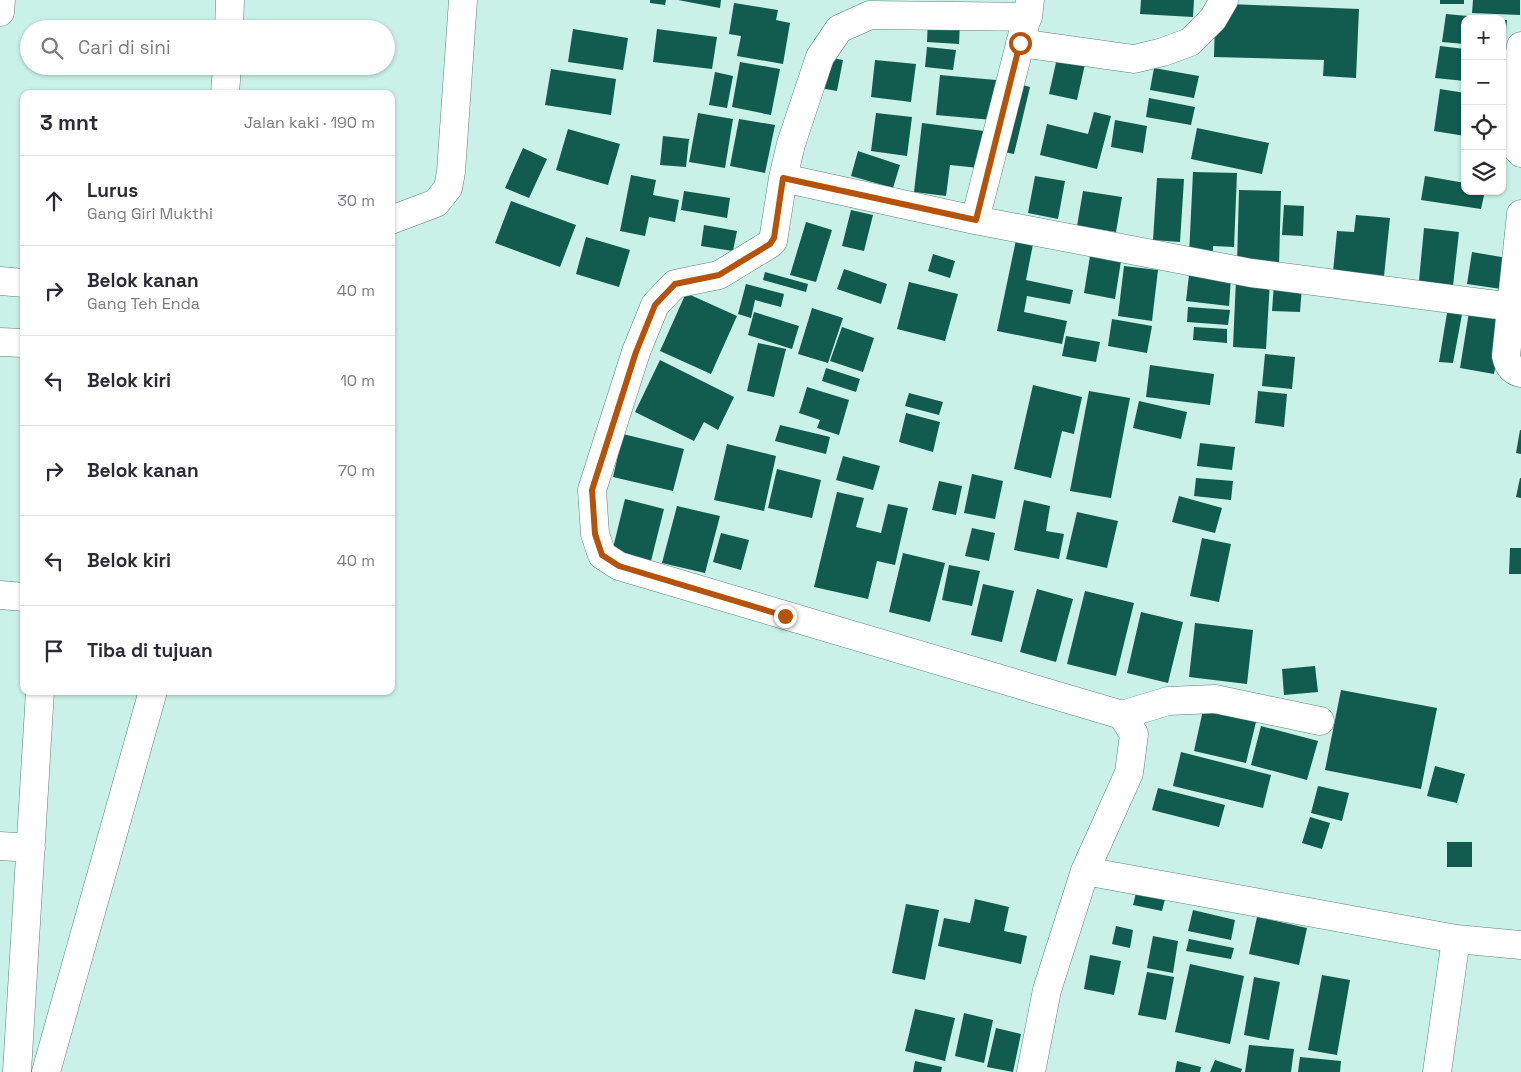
<!DOCTYPE html>
<html lang="id">
<meta charset="utf-8">
<style>
:root{--surface:#fff;--page:#f2f2f3;--text:#2b2b33;--muted:#7c7c81;--line:#e1e1e2}
body{margin:0;font-family:"Space Grotesk",sans-serif;background:var(--page);color:var(--text)}
.controls{position:absolute;right:15px;top:15px;display:grid;overflow:hidden;border-radius:10px;box-shadow:0 1px 4px #0004}
.controls button{width:45px;height:45px;display:grid;place-items:center;padding:0;border:0;border-bottom:1px solid var(--line);background:var(--surface);color:var(--text);font:25px sans-serif}
.stop{position:absolute;width:15px;height:15px;margin:-11px;border:4px solid #b45309;border-radius:50%;background:#fff}
.stop.end{background:#b45309;border-color:#fff;box-shadow:0 1px 5px #0008}
.list{margin:0;padding:0;list-style:none}
h2{display:flex;justify-content:space-between;align-items:center;height:65px;margin:0;padding:0 20px;font-size:21px}
h2 small{font-size:16px;font-weight:400;color:var(--muted)}
.list li{display:grid;grid-template-columns:32px 1fr auto;gap:15px;align-items:center;box-sizing:border-box;height:90px;padding:0 20px;border-top:1px solid var(--line)}
.list b{display:block;font-size:19px;white-space:nowrap}
.list p{margin:0;font-size:16px;white-space:nowrap;color:var(--muted)}
.list em{font-size:16px;font-style:normal;color:var(--muted)}
.icon{flex:none;width:28px;height:28px;fill:none;stroke:currentColor;stroke-width:2;stroke-linecap:round;stroke-linejoin:round}
.map{position:relative;flex:none;width:1521px;height:1072px;overflow:hidden}
.search{position:absolute;background:var(--surface);box-shadow:0 1px 4px #0004;left:20px;top:20px;width:375px;height:55px;display:flex;align-items:center;gap:12px;box-sizing:border-box;padding:0 18px;border-radius:28px;color:var(--muted);font-size:19px}
.panel{position:absolute;background:var(--surface);box-shadow:0 1px 4px #0004;left:20px;top:90px;width:375px;height:605px;border-radius:10px}
.map>svg:first-child{display:block}
</style>
<div class="map">
<svg width="1521" height="1072" viewBox="0 0 1521 1072">
<rect width="100%" height="100%" fill="#c9f1e7"/>
<path fill="#115b4f" d="M 650,0 L 666,0 L 665,5 L 650,3 Z
M 678,0 L 721,0 L 720,8 Z
M 1141,0 L 1194,0 L 1193,17 L 1140,14 Z
M 1440,0 L 1464,0 L 1464,4 L 1440,4 Z
M 1473,0 L 1520,0 L 1520,15 L 1472,13 Z
M 734,3 L 778,10 L 776,20 L 790,23 L 783,64 L 737,56 L 741,36 L 729,34 Z
M 1229,4 L 1359,9 L 1356,78 L 1323,76 L 1324,60 L 1214,57 L 1215,21 L 1228,22 Z
M 1446,14 L 1479,17 L 1479,19 L 1465,19 L 1465,44 L 1442,42 Z
M 928,20 L 960,22 L 959,44 L 927,42 Z
M 1502,20 L 1507,20 L 1504,49 L 1502,49 Z
M 573,29 L 628,38 L 623,70 L 568,62 Z
M 657,29 L 717,37 L 712,69 L 653,62 Z
M 1440,46 L 1465,49 L 1465,81 L 1435,78 Z
M 927,47 L 956,50 L 953,70 L 925,67 Z
M 826,57 L 843,60 L 837,91 L 820,88 Z
M 1057,58 L 1085,64 L 1077,100 L 1049,94 Z
M 875,60 L 916,64 L 911,102 L 871,97 Z
M 740,62 L 780,69 L 771,115 L 732,107 Z
M 1154,68 L 1199,76 L 1194,98 L 1150,90 Z
M 551,69 L 616,79 L 611,115 L 545,105 Z
M 715,72 L 733,76 L 727,108 L 709,105 Z
M 940,75 L 996,80 L 993,120 L 936,115 Z
M 1015,83 L 1030,87 L 1014,154 L 999,151 Z
M 1440,89 L 1465,93 L 1465,136 L 1434,131 Z
M 1149,98 L 1195,107 L 1191,125 L 1146,117 Z
M 1094,112 L 1111,116 L 1097,169 L 1040,155 L 1047,124 L 1088,134 Z
M 698,113 L 733,119 L 725,168 L 689,162 Z
M 876,113 L 912,117 L 907,156 L 871,151 Z
M 739,119 L 775,125 L 765,173 L 730,166 Z
M 1115,120 L 1147,126 L 1143,153 L 1111,147 Z
M 922,123 L 984,131 L 979,168 L 950,165 L 946,196 L 914,192 Z
M 1197,128 L 1269,143 L 1262,174 L 1191,159 Z
M 568,129 L 620,144 L 608,185 L 556,170 Z
M 663,136 L 689,139 L 686,167 L 660,165 Z
M 523,148 L 547,159 L 529,198 L 505,188 Z
M 858,151 L 900,165 L 893,188 L 851,176 Z
M 1193,172 L 1237,173 L 1234,247 L 1213,246 L 1213,256 L 1189,255 Z
M 631,175 L 656,180 L 653,195 L 679,200 L 675,222 L 649,217 L 645,236 L 620,231 Z
M 1035,176 L 1065,181 L 1058,219 L 1028,213 Z
M 1425,176 L 1465,183 L 1465,191 L 1485,191 L 1481,209 L 1421,200 Z
M 1157,178 L 1184,179 L 1180,242 L 1153,240 Z
M 1239,190 L 1281,191 L 1279,266 L 1237,265 Z
M 684,191 L 730,198 L 727,218 L 681,210 Z
M 1083,191 L 1122,197 L 1116,232 L 1077,226 Z
M 511,201 L 576,225 L 560,267 L 495,243 Z
M 1284,205 L 1304,206 L 1303,236 L 1282,235 Z
M 851,210 L 873,215 L 864,251 L 842,246 Z
M 1356,215 L 1390,218 L 1384,276 L 1333,272 L 1337,231 L 1354,232 Z
M 806,222 L 832,230 L 816,282 L 790,275 Z
M 704,225 L 737,231 L 733,251 L 701,246 Z
M 1424,228 L 1459,232 L 1452,295 L 1418,291 Z
M 586,237 L 630,250 L 619,287 L 576,274 Z
M 1016,240 L 1033,244 L 1026,280 L 1073,290 L 1070,304 L 1027,296 L 1024,312 L 1067,321 L 1062,344 L 997,331 Z
M 1472,252 L 1513,259 L 1508,290 L 1467,284 Z
M 933,254 L 955,261 L 950,278 L 928,271 Z
M 1090,256 L 1121,261 L 1115,299 L 1084,293 Z
M 1124,266 L 1158,270 L 1152,321 L 1118,316 Z
M 844,269 L 887,284 L 881,304 L 837,289 Z
M 765,272 L 808,284 L 806,292 L 763,280 Z
M 1189,275 L 1231,278 L 1229,306 L 1186,301 Z
M 1236,279 L 1270,281 L 1266,349 L 1233,347 Z
M 909,282 L 958,294 L 945,341 L 897,329 Z
M 746,284 L 784,294 L 781,307 L 755,300 L 751,318 L 738,314 Z
M 1274,284 L 1302,286 L 1300,312 L 1272,311 Z
M 686,293 L 737,316 L 711,374 L 660,351 Z
M 1470,306 L 1505,312 L 1494,374 L 1460,368 Z
M 1188,307 L 1230,310 L 1228,325 L 1187,322 Z
M 1448,307 L 1463,309 L 1453,363 L 1439,362 Z
M 812,308 L 843,318 L 828,363 L 798,354 Z
M 754,312 L 799,326 L 792,349 L 748,335 Z
M 1112,319 L 1152,326 L 1147,353 L 1108,346 Z
M 842,327 L 874,338 L 863,372 L 830,361 Z
M 1194,327 L 1227,329 L 1227,343 L 1193,340 Z
M 1066,336 L 1100,342 L 1096,362 L 1062,356 Z
M 758,343 L 786,349 L 774,397 L 747,391 Z
M 1265,354 L 1295,357 L 1292,389 L 1262,386 Z
M 660,360 L 734,397 L 718,430 L 704,422 L 694,441 L 635,412 Z
M 1150,365 L 1214,374 L 1210,405 L 1146,397 Z
M 826,368 L 860,379 L 856,392 L 822,381 Z
M 1033,385 L 1082,397 L 1074,434 L 1062,431 L 1051,478 L 1014,469 Z
M 807,387 L 849,400 L 839,435 L 817,428 L 820,420 L 799,413 Z
M 1089,391 L 1130,398 L 1111,498 L 1070,491 Z
M 1258,391 L 1287,394 L 1284,427 L 1255,423 Z
M 909,393 L 943,402 L 939,415 L 905,406 Z
M 1139,401 L 1187,412 L 1181,439 L 1133,428 Z
M 906,413 L 940,422 L 933,452 L 899,442 Z
M 780,425 L 830,437 L 826,454 L 775,441 Z
M 1520,430 L 1521,430 L 1521,454 L 1516,453 Z
M 623,434 L 684,449 L 673,491 L 613,477 Z
M 1200,443 L 1235,447 L 1232,470 L 1197,466 Z
M 727,444 L 776,456 L 764,511 L 714,500 Z
M 843,456 L 880,466 L 873,490 L 836,480 Z
M 777,469 L 821,480 L 812,518 L 768,508 Z
M 972,474 L 1003,481 L 995,519 L 964,513 Z
M 1196,478 L 1233,481 L 1231,500 L 1194,496 Z
M 1520,478 L 1521,478 L 1521,498 L 1516,497 Z
M 939,481 L 962,486 L 956,515 L 932,510 Z
M 837,492 L 864,498 L 856,527 L 881,533 L 888,504 L 908,508 L 895,565 L 877,561 L 868,599 L 814,587 Z
M 1179,496 L 1222,508 L 1215,533 L 1172,522 Z
M 625,499 L 664,509 L 651,561 L 612,552 Z
M 1024,500 L 1050,506 L 1046,531 L 1064,534 L 1059,559 L 1014,550 Z
M 677,506 L 720,516 L 705,573 L 662,563 Z
M 1077,512 L 1118,521 L 1107,568 L 1066,559 Z
M 972,528 L 995,533 L 989,561 L 965,556 Z
M 721,533 L 749,540 L 741,570 L 713,562 Z
M 1202,538 L 1231,544 L 1219,602 L 1190,596 Z
M 1510,548 L 1521,548 L 1521,574 L 1509,574 Z
M 903,553 L 945,563 L 930,622 L 889,612 Z
M 949,565 L 980,571 L 972,606 L 942,600 Z
M 983,584 L 1014,591 L 1002,642 L 971,635 Z
M 1037,589 L 1073,599 L 1056,662 L 1020,652 Z
M 1085,591 L 1134,603 L 1116,676 L 1067,664 Z
M 1141,612 L 1183,622 L 1168,683 L 1127,673 Z
M 1195,623 L 1253,630 L 1247,684 L 1189,677 Z
M 1315,666 L 1318,692 L 1284,695 L 1282,669 Z
M 1341,690 L 1437,708 L 1421,789 L 1325,770 Z
M 1203,710 L 1256,722 L 1246,763 L 1194,751 Z
M 1261,726 L 1318,741 L 1307,780 L 1251,765 Z
M 1181,752 L 1271,775 L 1263,808 L 1173,786 Z
M 1435,766 L 1465,774 L 1457,803 L 1427,796 Z
M 1318,786 L 1349,793 L 1342,821 L 1311,813 Z
M 1158,788 L 1225,805 L 1219,827 L 1152,810 Z
M 1310,817 L 1330,823 L 1322,849 L 1302,843 Z
M 1447,842 L 1472,842 L 1472,867 L 1447,867 Z
M 1136,893 L 1165,899 L 1162,911 L 1133,905 Z
M 975,899 L 1009,907 L 1004,931 L 1027,936 L 1021,964 L 938,946 L 944,918 L 970,923 Z
M 906,904 L 939,910 L 925,980 L 892,973 Z
M 1193,910 L 1235,920 L 1231,940 L 1188,931 Z
M 1257,917 L 1307,928 L 1299,965 L 1249,954 Z
M 1116,926 L 1133,930 L 1130,948 L 1112,944 Z
M 1153,936 L 1178,941 L 1173,973 L 1147,968 Z
M 1189,939 L 1234,948 L 1231,959 L 1186,951 Z
M 1090,955 L 1121,961 L 1114,995 L 1084,989 Z
M 1190,964 L 1244,976 L 1230,1044 L 1175,1032 Z
M 1147,972 L 1174,977 L 1166,1020 L 1138,1015 Z
M 1322,975 L 1350,980 L 1337,1055 L 1308,1050 Z
M 1254,977 L 1280,982 L 1269,1040 L 1244,1035 Z
M 915,1009 L 955,1018 L 945,1061 L 905,1051 Z
M 964,1013 L 993,1020 L 984,1063 L 955,1056 Z
M 996,1028 L 1021,1034 L 1013,1072 L 987,1067 Z
M 1249,1045 L 1294,1049 L 1291,1072 L 1245,1072 Z
M 1300,1057 L 1341,1061 L 1340,1072 L 1298,1072 Z
M 1215,1060 L 1242,1069 L 1241,1072 L 1210,1072 Z
M 915,1061 L 942,1067 L 941,1072 L 913,1072 Z
M 1177,1061 L 1201,1067 L 1200,1072 L 1175,1072 Z"/>
<g fill="none" stroke-linecap="round" stroke-linejoin="round">
<g stroke="#5d8279" stroke-width="29">
<path id="minor" d="M 1030,0 L 1028,17 L 870,15 L 839,29 L 820,57 L 791,144 L 783,178 L 773,241 L 770,244 L 719,275 L 675,284 L 655,305 L 636,352 L 592,490 L 595,534 L 602,555 L 619,566 L 1122,715 L 1134,734 L 1129,773 L 1085,871 L 1047,990 L 1031,1072
M 0,12 L 1,0
M 229,29 L 230,0
M 1020,43 L 1134,59 L 1163,52 L 1190,42 L 1213,19 L 1224,0
M 225,94 L 227,66
M 1513,97 L 1521,46
M 1521,99 L 1513,97 L 1507,135 L 1511,142 L 1521,153
M 783,178 L 975,220 L 1251,273 L 1521,308
M 1521,214 L 1506,356 C 1508,365 1511,371 1521,373
M 391,220 L 436,203 L 448,188 L 451,172 L 463,0
M 975,220 L 1025,25
M 0,281 L 24,283
M 0,342 L 24,343
M 0,595 L 24,597
M 1122,715 L 1168,701 L 1215,699 L 1320,721
M 0,846 L 31,848
M 1085,871 L 1456,939 L 1521,945
M 17,1072 L 40,691
M 46,1072 L 153,691
M 1437,1072 L 1456,939"/>
</g>
<use href="#minor" stroke="#fff" stroke-width="28"/>
</g>
<g fill="none" stroke-linecap="round" stroke-linejoin="round">
<path stroke="#b45309" stroke-width="6" d="M 785,616 L 619,566 L 602,555 L 595,534 L 592,490 L 636,352 L 655,305 L 675,284 L 719,275 L 770,244 L 774,238 L 783,178 L 976,220 L 1020,43"/>
</g>
</svg>
<div class="controls">
<button>+</button>
<button>−</button>
<button><svg class="icon" aria-label="locate" viewBox="0 0 24 24"><circle cx="12" cy="12" r="6"/><path d="M12 2v4M12 18v4M2 12h4M18 12h4"/></svg></button>
<button><svg class="icon" aria-label="layers" viewBox="0 0 24 24"><path d="M12 4l9 5-9 5-9-5zM3 14l9 5 9-5"/></svg></button>
</div>
<div class="stop" style="left:1020px;top:43px"></div>
<div class="stop end" style="left:785px;top:616px"></div>
<div class="search"><svg class="icon" aria-label="search" viewBox="0 0 24 24"><circle cx="10" cy="10" r="6"/><path d="M15 15l6 6"/></svg>Cari di sini</div>
<section class="panel">
<h2>3 mnt<small>Jalan kaki · 190 m</small></h2>
<ul class="list">
<li><svg class="icon" aria-label="ahead" viewBox="0 0 24 24"><path d="M12 20V5M6 11l6-6 6 6"/></svg><div><b>Lurus</b><p>Gang Giri Mukthi</p></div><em>30 m</em></li>
<li><svg class="icon" aria-label="right" viewBox="0 0 24 24"><path d="M7 20v-9h11M14 6l5 5-5 5"/></svg><div><b>Belok kanan</b><p>Gang Teh Enda</p></div><em>40 m</em></li>
<li><svg class="icon" aria-label="left" viewBox="0 0 24 24"><path d="M17 20v-9H6M10 6l-5 5 5 5"/></svg><div><b>Belok kiri</b></div><em>10 m</em></li>
<li><svg class="icon" aria-label="right" viewBox="0 0 24 24"><path d="M7 20v-9h11M14 6l5 5-5 5"/></svg><div><b>Belok kanan</b></div><em>70 m</em></li>
<li><svg class="icon" aria-label="left" viewBox="0 0 24 24"><path d="M17 20v-9H6M10 6l-5 5 5 5"/></svg><div><b>Belok kiri</b></div><em>40 m</em></li>
<li><svg class="icon" aria-label="arrive" viewBox="0 0 24 24"><path d="M6 21V4h12l-3 4 3 4H6"/></svg><div><b>Tiba di tujuan</b></div></li>
</ul>
</section>
</div>
